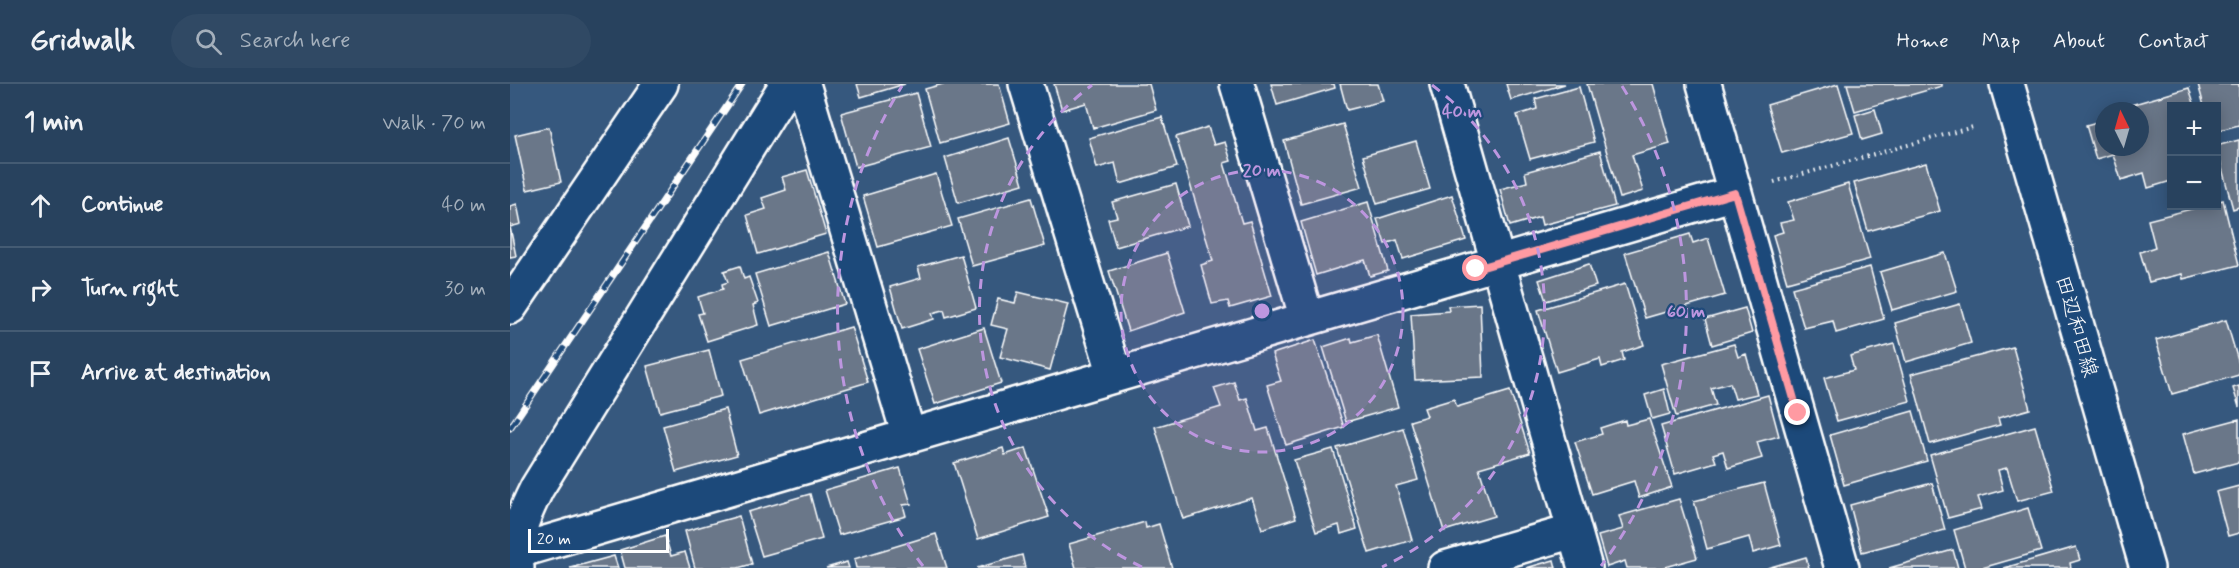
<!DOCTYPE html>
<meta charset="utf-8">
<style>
:root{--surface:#28425e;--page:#304964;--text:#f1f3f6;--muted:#a5b0bc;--line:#445b73}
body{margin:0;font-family:Mynerve,"Klee One",sans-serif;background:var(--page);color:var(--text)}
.controls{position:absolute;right:18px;top:18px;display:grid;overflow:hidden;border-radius:0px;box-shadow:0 3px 15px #0003}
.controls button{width:54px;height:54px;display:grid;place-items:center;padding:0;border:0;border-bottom:2px solid var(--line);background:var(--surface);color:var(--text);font:30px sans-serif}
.compass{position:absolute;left:1585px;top:18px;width:54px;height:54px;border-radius:50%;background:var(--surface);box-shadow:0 3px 15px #0003;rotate:355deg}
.scale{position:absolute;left:18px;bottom:15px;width:141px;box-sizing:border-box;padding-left:6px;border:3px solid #fff;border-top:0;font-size:16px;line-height:21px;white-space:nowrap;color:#fff;-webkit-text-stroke:4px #1f4a7a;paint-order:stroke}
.stop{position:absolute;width:18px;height:18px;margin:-14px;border:4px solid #ff9aa2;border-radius:50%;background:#fff}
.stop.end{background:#ff9aa2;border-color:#fff;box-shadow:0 2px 6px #0008}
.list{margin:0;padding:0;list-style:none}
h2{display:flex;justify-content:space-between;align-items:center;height:78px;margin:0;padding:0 24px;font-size:26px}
h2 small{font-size:20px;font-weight:400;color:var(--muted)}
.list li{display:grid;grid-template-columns:39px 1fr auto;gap:18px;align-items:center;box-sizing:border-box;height:84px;padding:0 24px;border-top:2px solid var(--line)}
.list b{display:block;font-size:22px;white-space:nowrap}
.list em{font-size:20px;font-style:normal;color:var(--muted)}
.icon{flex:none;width:33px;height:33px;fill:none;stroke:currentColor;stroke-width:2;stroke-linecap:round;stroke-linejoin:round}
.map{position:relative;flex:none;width:1729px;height:484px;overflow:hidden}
header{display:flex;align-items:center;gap:36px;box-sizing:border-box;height:84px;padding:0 30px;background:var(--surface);border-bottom:2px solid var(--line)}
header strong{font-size:28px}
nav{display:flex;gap:33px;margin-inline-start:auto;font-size:21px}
.search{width:420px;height:54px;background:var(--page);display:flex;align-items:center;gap:15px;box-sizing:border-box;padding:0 21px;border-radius:33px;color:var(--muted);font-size:22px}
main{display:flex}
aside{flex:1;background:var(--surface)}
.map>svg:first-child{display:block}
</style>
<header>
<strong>Gridwalk</strong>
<div class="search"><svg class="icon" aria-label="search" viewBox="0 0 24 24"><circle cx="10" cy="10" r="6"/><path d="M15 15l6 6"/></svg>Search here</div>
<nav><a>Home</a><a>Map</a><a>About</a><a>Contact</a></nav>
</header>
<main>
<aside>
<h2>1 min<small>Walk · 70 m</small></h2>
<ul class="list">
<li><svg class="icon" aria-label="ahead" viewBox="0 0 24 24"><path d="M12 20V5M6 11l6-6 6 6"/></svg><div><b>Continue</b></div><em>40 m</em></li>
<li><svg class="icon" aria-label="right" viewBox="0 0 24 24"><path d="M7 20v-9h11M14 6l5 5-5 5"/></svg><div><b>Turn right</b></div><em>30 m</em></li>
<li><svg class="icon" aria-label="arrive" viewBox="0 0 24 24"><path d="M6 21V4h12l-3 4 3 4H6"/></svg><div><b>Arrive at destination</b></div></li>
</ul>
</aside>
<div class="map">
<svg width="1729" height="484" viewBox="0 0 1729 484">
<rect width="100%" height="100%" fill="#36587e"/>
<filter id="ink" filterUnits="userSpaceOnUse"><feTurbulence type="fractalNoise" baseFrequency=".0167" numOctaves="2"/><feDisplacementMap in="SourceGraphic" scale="12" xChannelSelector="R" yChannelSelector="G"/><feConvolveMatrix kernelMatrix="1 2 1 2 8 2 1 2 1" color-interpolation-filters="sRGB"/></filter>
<g filter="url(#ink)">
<path fill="#6a7789" stroke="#fff" stroke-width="1.5" d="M 347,0 L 395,0 L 351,13 Z
M 433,0 L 489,0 L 500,39 L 430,59 L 415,5 Z
M 544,0 L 639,0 L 646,26 L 583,44 L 576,19 L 552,26 Z
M 761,0 L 824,0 L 825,4 L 767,21 Z
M 830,0 L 868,0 L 873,17 L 837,26 Z
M 996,0 L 1055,0 L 1001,16 Z
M 1077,0 L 1143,0 L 1160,60 L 1122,71 L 1133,107 L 1110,114 Z
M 1328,0 L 1343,49 L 1272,69 L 1257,21 Z
M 1337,0 L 1432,0 L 1432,2 L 1345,27 Z
M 1688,0 L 1729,0 L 1729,41 L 1706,47 L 1706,22 L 1694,22 Z
M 1069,3 L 1084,58 L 1020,75 L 1007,31 L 1027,25 L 1025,15 Z
M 1679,4 L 1685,22 L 1662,22 L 1662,89 L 1659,90 L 1661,97 L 1638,104 L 1634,89 L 1611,96 L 1603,70 L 1586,75 L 1576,41 L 1594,36 L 1594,63 L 1630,63 L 1630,27 L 1608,27 L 1607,25 Z
M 406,9 L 421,63 L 346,83 L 331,29 Z
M 1365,25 L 1372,50 L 1352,56 L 1345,31 Z
M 652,33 L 667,83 L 610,100 L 605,79 L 587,84 L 579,54 Z
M 833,40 L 852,103 L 791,120 L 774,57 Z
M 39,43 L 51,98 L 17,106 L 5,51 Z
M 698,43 L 704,61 L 715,58 L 721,77 L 714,79 L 732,139 L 740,137 L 762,212 L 720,224 L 718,217 L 702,220 L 691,181 L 703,177 L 666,53 Z
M 499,54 L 513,100 L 448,119 L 435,74 Z
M 1729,56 L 1729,123 L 1723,125 L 1706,62 Z
M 906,57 L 920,105 L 867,120 L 853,72 Z
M 1090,67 L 1105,122 L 1032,141 L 1030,133 L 1000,142 L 990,105 L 1017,98 L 1015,88 Z
M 1416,79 L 1430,127 L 1358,147 L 1344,99 Z
M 297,86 L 316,150 L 248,170 L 237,131 L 256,125 L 252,114 L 276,106 L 272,93 Z
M 426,90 L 442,142 L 368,163 L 353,112 Z
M 666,100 L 678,142 L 606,163 L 598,135 L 607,133 L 602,118 Z
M 1338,100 L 1360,175 L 1277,198 L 1263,151 L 1273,148 L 1270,139 L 1284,136 L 1278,118 Z
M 942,111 L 956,156 L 893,175 L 887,156 L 875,160 L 867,135 Z
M 521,114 L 535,162 L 462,182 L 448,135 Z
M 1713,116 L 1729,181 L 1673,195 L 1672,190 L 1639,198 L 1630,168 L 1645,163 L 1638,136 L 1693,122 L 1706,122 L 1706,118 Z
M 858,118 L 878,187 L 860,192 L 855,176 L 806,191 L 791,138 Z
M 7,120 L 11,140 L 0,143 L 0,122 Z
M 0,143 L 6,172 L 0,173 Z
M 1180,150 L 1183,159 L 1198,154 L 1215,211 L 1135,234 L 1115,169 Z
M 319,168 L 335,220 L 261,242 L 245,190 Z
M 657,169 L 675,228 L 618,247 L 599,187 Z
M 1435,169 L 1447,207 L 1382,226 L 1370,188 Z
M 451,171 L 466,224 L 436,233 L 434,226 L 422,229 L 424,235 L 392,245 L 380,203 L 411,194 L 408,183 Z
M 1079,180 L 1086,202 L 1036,217 L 1029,196 Z
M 230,182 L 234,195 L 239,193 L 248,219 L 243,221 L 248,241 L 197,257 L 188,230 L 193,229 L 188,213 L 213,205 L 212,200 L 218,198 L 214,187 Z
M 1360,183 L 1374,235 L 1326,249 L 1323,237 L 1294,244 L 1282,204 Z
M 1115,200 L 1134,261 L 1112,268 L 1114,276 L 1092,283 L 1090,275 L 1047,288 L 1028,226 Z
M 508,208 L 558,220 L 540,286 L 490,273 L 498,245 L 481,241 L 488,215 L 505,219 Z
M 970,220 L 973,293 L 905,296 L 901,230 L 939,227 L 938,222 Z
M 1450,220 L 1461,259 L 1396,278 L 1385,239 Z
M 1235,224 L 1242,249 L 1202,261 L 1195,235 Z
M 1716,236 L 1729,280 L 1729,291 L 1662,310 L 1646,256 Z
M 341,243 L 358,298 L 249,331 L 232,275 Z
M 474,244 L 491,299 L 425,320 L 407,265 Z
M 867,251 L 888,323 L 836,338 L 813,263 L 841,254 L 842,258 Z
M 805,256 L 834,343 L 776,361 L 757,301 L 771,297 L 762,270 Z
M 1224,260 L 1228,273 L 1236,270 L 1247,310 L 1225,315 L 1220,299 L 1201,304 L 1206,321 L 1166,332 L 1151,280 Z
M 1384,260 L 1400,317 L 1327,337 L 1314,294 L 1344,286 L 1340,272 Z
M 1503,263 L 1520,325 L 1488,334 L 1490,341 L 1420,360 L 1401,290 Z
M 199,266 L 211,312 L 150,328 L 137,282 Z
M 724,298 L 730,316 L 737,314 L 747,347 L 758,344 L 786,434 L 752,445 L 742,414 L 673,435 L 645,343 L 711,323 L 704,304 Z
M 1729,302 L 1729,323 L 1723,304 Z
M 1154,305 L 1160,330 L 1142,335 L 1135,311 Z
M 1000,307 L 1020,369 L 969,384 L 984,432 L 934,447 L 900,337 L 917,332 L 914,324 L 944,315 L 947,323 Z
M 1258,311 L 1269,352 L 1247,358 L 1252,374 L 1218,384 L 1213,367 L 1203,370 L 1206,378 L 1165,390 L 1151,342 Z
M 215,325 L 227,371 L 166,388 L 153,342 Z
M 1403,327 L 1417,377 L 1334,401 L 1320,351 Z
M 1139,335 L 1162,403 L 1129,414 L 1124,397 L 1082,410 L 1065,358 L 1092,350 L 1090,344 L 1115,336 L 1116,341 Z
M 1729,335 L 1729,378 L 1684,390 L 1673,350 Z
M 1525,342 L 1544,407 L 1507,417 L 1497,384 L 1488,386 L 1493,406 L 1468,413 L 1472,425 L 1438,434 L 1420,371 Z
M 893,344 L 908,396 L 886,402 L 902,456 L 859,469 L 827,364 Z
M 493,364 L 495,371 L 516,364 L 539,433 L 468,455 L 444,379 Z
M 823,365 L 847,445 L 831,450 L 829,441 L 806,448 L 784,376 Z
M 390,384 L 401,420 L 393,421 L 396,432 L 329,451 L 315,406 Z
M 1254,399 L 1271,461 L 1243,469 L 1239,453 L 1197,465 L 1184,417 Z
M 1422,399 L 1435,446 L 1352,468 L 1340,421 Z
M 1729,402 L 1729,449 L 1718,452 L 1706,408 Z
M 300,410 L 312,455 L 252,472 L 238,428 Z
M 1169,415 L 1187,474 L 1151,484 L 1117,484 L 1115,477 L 1097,483 L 1088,452 L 1113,445 L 1109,432 Z
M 1518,424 L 1531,467 L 1472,484 L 1455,484 L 1444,446 Z
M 229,432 L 242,480 L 228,484 L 185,484 L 175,447 Z
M 635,438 L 636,444 L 649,440 L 662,484 L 566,484 L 559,460 Z
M 426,450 L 437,484 L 346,484 L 344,475 Z
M 155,452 L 161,472 L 175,468 L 180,484 L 115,484 L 110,466 Z
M 1566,463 L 1570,476 L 1560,479 L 1561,484 L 1494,484 Z
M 1443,466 L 1448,484 L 1379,484 Z
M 512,471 L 515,484 L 467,484 Z
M 104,472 L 108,484 L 60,484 Z
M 1296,473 L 1299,484 L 1257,484 Z
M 1044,476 L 1046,484 L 1016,484 Z
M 337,478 L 339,484 L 316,484 Z"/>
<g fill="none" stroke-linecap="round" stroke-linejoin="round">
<g stroke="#fff" stroke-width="38">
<path id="minor" d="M 293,0 L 399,352
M 516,0 L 605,291
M 727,0 L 797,235
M 937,0 L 1075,484
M 1194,0 L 1332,484
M 1497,0 L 1637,484
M 0,223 L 151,0
M 0,472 L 5,468 L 1225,109
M 7,484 C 3,454 14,430 27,404 L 277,0
M 935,484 L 1064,447"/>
</g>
<path stroke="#fff" stroke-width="4" stroke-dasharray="1.5 4.5" stroke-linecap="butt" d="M 1264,98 L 1463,43"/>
<use href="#minor" stroke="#1f4a7a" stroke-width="33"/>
<g stroke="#fff" stroke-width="7">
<path id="rail" d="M 0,344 L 232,0"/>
</g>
<use href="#rail" stroke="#1f4a7a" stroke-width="4.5" stroke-dasharray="14" stroke-linecap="butt"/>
</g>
</g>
<g fill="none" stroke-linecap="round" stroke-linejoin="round" filter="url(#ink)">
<path stroke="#ff9aa2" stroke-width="8" d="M 966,185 L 1225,109 L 1288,329"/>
</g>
<circle cx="752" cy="227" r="141" fill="#bd96df" fill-opacity=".12"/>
<g fill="none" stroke="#bd96df" stroke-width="3" stroke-dasharray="10 8">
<circle cx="752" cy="227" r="141"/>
<path d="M632 483A283 283 0 0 1 582 1M922 1A283 283 0 0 1 872 483"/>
<path d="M413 482A424 424 0 0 1 392 2M1112 2A424 424 0 0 1 1091 482"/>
</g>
<g text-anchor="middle" stroke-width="4.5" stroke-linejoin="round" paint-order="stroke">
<g font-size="21" fill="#fff" stroke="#1f4a7a">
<text transform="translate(1567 242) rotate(74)" y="7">田辺和田線</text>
</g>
</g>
<circle cx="752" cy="227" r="9" fill="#bd96df" stroke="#1f4a7a" stroke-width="3"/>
<g font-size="18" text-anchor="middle" font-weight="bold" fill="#bd96df" stroke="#1f4a7a" stroke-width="4.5" stroke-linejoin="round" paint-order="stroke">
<text x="952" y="33">40 m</text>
<text x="752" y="92">20 m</text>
<text x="1176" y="233">60 m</text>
</g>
</svg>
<div class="controls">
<button>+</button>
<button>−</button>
</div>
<svg class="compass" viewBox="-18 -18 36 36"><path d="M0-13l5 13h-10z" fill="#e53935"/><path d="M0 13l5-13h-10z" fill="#a5b0bc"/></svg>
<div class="scale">20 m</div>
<div class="stop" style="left:966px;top:185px"></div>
<div class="stop end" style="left:1288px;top:329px"></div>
</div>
</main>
